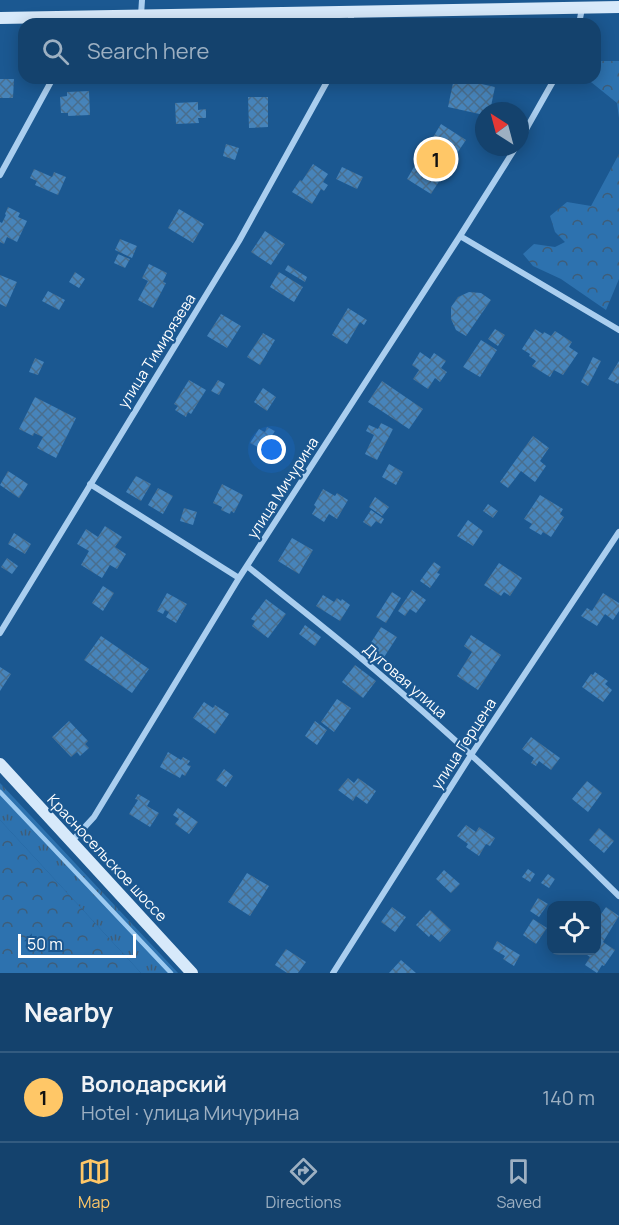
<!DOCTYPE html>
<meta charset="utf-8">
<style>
:root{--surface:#14426d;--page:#214d75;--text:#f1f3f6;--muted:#9db0c2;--line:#335b80;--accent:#ffc767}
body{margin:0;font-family:Manrope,sans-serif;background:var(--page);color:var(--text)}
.controls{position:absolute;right:18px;bottom:18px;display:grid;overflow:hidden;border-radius:12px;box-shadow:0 3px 15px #0003}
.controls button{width:54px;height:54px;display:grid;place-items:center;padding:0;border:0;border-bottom:2px solid var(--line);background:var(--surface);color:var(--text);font:30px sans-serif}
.compass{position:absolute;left:475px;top:102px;width:54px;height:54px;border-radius:50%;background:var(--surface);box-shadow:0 3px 15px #0003;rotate:324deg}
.scale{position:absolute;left:18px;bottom:15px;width:118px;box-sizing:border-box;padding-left:6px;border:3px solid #fff;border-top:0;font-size:16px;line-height:21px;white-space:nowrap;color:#fff;-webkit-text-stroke:4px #1b5891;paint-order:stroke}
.you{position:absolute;left:272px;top:450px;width:21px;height:21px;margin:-15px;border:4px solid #fff;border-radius:50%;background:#1a73e8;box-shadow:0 0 0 9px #1a73e833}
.badge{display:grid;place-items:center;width:39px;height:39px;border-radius:50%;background:var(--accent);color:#111;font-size:20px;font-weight:700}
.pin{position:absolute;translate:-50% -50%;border:3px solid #fff;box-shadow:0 2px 6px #0006}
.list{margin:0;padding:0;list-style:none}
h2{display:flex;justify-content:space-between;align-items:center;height:78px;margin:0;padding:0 24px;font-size:26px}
h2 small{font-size:20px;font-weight:400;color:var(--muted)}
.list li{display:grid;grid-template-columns:39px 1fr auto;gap:18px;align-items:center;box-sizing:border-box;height:90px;padding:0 24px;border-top:2px solid var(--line)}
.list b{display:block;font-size:22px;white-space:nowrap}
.list p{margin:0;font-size:20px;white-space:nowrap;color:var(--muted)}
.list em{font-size:20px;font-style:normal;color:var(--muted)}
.icon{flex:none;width:33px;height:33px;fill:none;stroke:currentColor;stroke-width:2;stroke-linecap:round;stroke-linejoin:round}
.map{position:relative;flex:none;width:619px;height:973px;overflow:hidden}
.search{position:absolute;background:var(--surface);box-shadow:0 3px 15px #0003;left:18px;right:18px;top:18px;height:66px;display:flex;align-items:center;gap:15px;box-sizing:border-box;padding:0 21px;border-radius:18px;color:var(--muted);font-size:22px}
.sheet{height:168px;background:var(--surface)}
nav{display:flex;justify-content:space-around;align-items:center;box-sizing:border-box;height:84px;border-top:2px solid var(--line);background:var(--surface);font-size:16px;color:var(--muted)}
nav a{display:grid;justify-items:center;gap:3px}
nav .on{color:var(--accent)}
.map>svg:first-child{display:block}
</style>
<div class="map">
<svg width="619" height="973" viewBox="0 0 619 973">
<defs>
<pattern id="grass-tufts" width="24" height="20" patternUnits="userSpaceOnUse" patternTransform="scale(1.5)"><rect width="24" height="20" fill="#2d72af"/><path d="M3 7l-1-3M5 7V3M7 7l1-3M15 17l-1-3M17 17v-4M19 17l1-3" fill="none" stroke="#3e5d79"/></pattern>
<pattern id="forest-crowns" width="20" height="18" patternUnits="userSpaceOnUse" patternTransform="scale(1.5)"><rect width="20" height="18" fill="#2d72af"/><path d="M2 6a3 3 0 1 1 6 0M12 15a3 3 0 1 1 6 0" fill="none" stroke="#3e5d79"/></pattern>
<pattern id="building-cross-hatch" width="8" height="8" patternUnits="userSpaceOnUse" patternTransform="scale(1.5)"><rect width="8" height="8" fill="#4784ba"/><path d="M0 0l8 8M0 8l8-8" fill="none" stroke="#496e8e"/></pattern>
</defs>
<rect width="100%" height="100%" fill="#1b5891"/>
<path fill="url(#grass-tufts)" d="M 0,783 L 178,973 L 141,973 L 0,820 Z"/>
<path fill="url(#forest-crowns)" d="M 595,61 L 619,61 L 619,118 L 617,103 L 586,78 L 595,78 Z
M 619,154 L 619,279 L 606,310 L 561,279 L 533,266 L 523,254 L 534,244 L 555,247 L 565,242 L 555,232 L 550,216 L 567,202 L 591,206 Z
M 0,820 L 141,973 L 0,973 Z"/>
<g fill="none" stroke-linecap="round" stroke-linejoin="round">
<path stroke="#9ccaf1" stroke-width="4.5" d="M 0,792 L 171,973"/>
</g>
<path fill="url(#building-cross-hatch)" d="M 371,78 L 416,78 L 415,84 L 371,80 Z
M 454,78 L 495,87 L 490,111 L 484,111 L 484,115 L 448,107 Z
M 0,79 L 14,79 L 13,98 L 0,98 Z
M 89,91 L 90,115 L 68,116 L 68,113 L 61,113 L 60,97 L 67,96 L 67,92 Z
M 248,97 L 268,97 L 268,127 L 249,128 Z
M 198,102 L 198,110 L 206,109 L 206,118 L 198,118 L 199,123 L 176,124 L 175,103 Z
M 441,124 L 466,140 L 451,162 L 452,163 L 447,173 L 445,172 L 431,194 L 407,179 L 428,143 L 429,144 Z
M 226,144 L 239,148 L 235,160 L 223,156 Z
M 313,164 L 328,174 L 323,182 L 328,185 L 324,191 L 321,189 L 312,204 L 292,192 L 300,180 L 302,181 Z
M 342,167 L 363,177 L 357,189 L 336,179 Z
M 34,169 L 52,177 L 54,172 L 66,177 L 58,195 L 35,185 L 37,181 L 30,178 Z
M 8,207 L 20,213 L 18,217 L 27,221 L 17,242 L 7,237 L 4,244 L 0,242 L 0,222 L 2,223 L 6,215 L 5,214 Z
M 179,209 L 204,224 L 193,243 L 168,228 Z
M 265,231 L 285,244 L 271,265 L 251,252 Z
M 120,239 L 137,246 L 132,258 L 115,250 Z
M 118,254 L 130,259 L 125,268 L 114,263 Z
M 149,264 L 167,273 L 163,282 L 166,283 L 153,308 L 138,300 L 148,281 L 142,278 Z
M 288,265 L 307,277 L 305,282 L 285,270 Z
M 75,272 L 85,279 L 79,288 L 69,282 Z
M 279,272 L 303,287 L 294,302 L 270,287 Z
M 0,275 L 17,282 L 6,307 L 0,304 Z
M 48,291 L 65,300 L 59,310 L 42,301 Z
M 469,292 L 481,293 L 491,300 L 466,336 L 456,330 L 451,319 L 451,307 L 458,297 Z
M 348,308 L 367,320 L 364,325 L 360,322 L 347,344 L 332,335 Z
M 221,314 L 241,326 L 227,348 L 207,336 Z
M 495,329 L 505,335 L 498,346 L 488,339 Z
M 535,329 L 543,334 L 544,332 L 551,336 L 555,331 L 572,342 L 569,347 L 578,353 L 563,375 L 554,370 L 550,377 L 532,366 L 536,361 L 529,356 L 530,354 L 522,349 Z
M 263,333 L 275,340 L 260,365 L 247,357 Z
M 481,340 L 497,350 L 480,377 L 463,367 Z
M 420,352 L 430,359 L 434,353 L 446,361 L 441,368 L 447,372 L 440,382 L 435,378 L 428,389 L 413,379 L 419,370 L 412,365 Z
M 593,357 L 601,361 L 588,386 L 581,382 Z
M 35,358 L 44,362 L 38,375 L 29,372 Z
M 619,361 L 619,382 L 618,384 L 608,379 Z
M 189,380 L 206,390 L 191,414 L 188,412 L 186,417 L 175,410 L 178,406 L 174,404 Z
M 218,380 L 225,384 L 219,395 L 211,391 Z
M 382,381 L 423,409 L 409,429 L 368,402 Z
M 263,388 L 276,397 L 267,411 L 254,402 Z
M 35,397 L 76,418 L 56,458 L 37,448 L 43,437 L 34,433 L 33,436 L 19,429 Z
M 381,423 L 393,429 L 377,460 L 365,454 L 374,435 L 366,431 L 369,425 L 378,429 Z
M 267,427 L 275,431 L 272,436 L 285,444 L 273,464 L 263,458 L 267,452 L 250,443 L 259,429 L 265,432 Z
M 533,436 L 549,448 L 540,461 L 546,466 L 535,482 L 521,471 L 508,488 L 500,482 Z
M 389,464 L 403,472 L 396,485 L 382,477 Z
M 8,471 L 28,484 L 19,498 L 0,485 Z
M 136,476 L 151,484 L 141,501 L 126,492 Z
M 222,484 L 243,495 L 234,513 L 231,511 L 230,514 L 221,510 L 222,507 L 213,503 Z
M 158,488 L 173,496 L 163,514 L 148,505 Z
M 323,489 L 335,496 L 337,493 L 348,500 L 337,519 L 329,514 L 324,522 L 312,514 L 316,507 L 314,505 Z
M 540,495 L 563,509 L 560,514 L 564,517 L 551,537 L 543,532 L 541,535 L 529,528 L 532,524 L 524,519 Z
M 375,497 L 389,507 L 382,516 L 369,507 Z
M 488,504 L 498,511 L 493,518 L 483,511 Z
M 184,508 L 197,512 L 193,525 L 180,521 Z
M 371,510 L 384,519 L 381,524 L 376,521 L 371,527 L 363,522 Z
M 468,520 L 483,531 L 473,546 L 457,536 Z
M 105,526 L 122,537 L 115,547 L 126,554 L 117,569 L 110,565 L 102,578 L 81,565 L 89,551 L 77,544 L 86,529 L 98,537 Z
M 14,533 L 31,544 L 25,554 L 8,544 Z
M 292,538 L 313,550 L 299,574 L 278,561 Z
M 7,558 L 18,566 L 12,574 L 1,567 Z
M 434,562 L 441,567 L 437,573 L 440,574 L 430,588 L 420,581 Z
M 499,563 L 522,578 L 510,596 L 504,592 L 501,596 L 484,585 Z
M 103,586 L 114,593 L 103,611 L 92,603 Z
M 412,590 L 426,600 L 416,613 L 410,609 L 405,616 L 398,611 Z
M 392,592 L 401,598 L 386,623 L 376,617 Z
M 167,593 L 187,604 L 176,623 L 166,617 L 169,612 L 165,610 L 163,614 L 157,611 Z
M 603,593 L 619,603 L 619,611 L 613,620 L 605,614 L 597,626 L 581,616 L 587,608 L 592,611 Z
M 323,595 L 334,602 L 337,598 L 341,601 L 342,599 L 350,605 L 340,621 L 316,606 Z
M 266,599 L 286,614 L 268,638 L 252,626 L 255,621 L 251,619 Z
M 305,625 L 321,637 L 315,646 L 299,634 Z
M 381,627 L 397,637 L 381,662 L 365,652 Z
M 471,635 L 501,655 L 478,690 L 457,676 L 472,652 L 464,646 Z
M 101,636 L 149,669 L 132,693 L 84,660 Z
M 355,665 L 376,681 L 363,698 L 342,682 Z
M 0,667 L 11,674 L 0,691 Z
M 595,672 L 608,681 L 605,684 L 612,690 L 603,702 L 582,687 L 591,674 L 593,675 Z
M 337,699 L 351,708 L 334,732 L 321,722 Z
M 204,702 L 213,708 L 215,705 L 229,714 L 215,734 L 193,718 Z
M 69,721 L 88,741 L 85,744 L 89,748 L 80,756 L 77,752 L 71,757 L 52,737 Z
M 315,721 L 327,730 L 317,745 L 305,736 Z
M 531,737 L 560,758 L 551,770 L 539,761 L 536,766 L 531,763 L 534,758 L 522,749 Z
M 168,752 L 181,760 L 183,757 L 190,761 L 187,765 L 191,766 L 185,776 L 182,774 L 180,778 L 160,767 Z
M 224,769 L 233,776 L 226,787 L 216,780 Z
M 348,778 L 354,783 L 358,778 L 376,791 L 367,804 L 356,796 L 353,801 L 338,790 Z
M 587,781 L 602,793 L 588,812 L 572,799 Z
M 138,794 L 150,801 L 147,806 L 159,813 L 150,827 L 129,814 L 138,800 L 135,799 Z
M 178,808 L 198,822 L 189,834 L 175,824 L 179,819 L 173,815 Z
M 466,825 L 476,832 L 479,827 L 495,838 L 490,846 L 486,844 L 479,856 L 466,847 L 468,844 L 457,836 Z
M 599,828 L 614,841 L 604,853 L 589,840 Z
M 528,869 L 535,874 L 530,882 L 522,877 Z
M 444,870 L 460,884 L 451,893 L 436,879 Z
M 247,873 L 269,886 L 250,916 L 228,902 Z
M 548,874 L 555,879 L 549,888 L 541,883 Z
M 538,898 L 548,904 L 539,917 L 530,911 Z
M 392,907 L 406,917 L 395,932 L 381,922 Z
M 606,907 L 619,916 L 603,942 L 615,950 L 604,966 L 602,965 L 597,973 L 585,965 L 590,957 L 580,950 L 596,950 L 596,921 Z
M 430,910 L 451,930 L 440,942 L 431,934 L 429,937 L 416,925 Z
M 533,919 L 547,928 L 536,944 L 523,935 Z
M 497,941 L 520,955 L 514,966 L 503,959 L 505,956 L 493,949 Z
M 286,949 L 306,962 L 298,973 L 287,973 L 275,965 Z
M 401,960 L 416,973 L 389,973 Z"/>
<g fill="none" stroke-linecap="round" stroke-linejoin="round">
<path stroke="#aaceef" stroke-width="6" d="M 141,15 L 142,0
M 351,24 L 351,13
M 579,24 L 582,8
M 520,140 L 555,78
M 0,175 L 53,78
M 460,236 L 619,330
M 90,484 L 239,578
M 247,566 C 290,601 333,634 375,670 C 459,741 540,818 619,896
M 0,633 L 239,241 L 329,78
M 71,842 L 94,817 L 239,578 L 460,236 L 516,147
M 333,973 L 471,755 L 619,532"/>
<path stroke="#d7e9fa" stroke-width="12" d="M 0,18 L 619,7
M 0,764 L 192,973"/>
</g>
<g text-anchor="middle" stroke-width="4.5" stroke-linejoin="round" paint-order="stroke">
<g font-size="15" fill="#fff" stroke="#1b5891">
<text transform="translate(157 351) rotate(-58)" y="5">улица Тимирязева</text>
<text transform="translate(283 488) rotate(-57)" y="5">улица Мичурина</text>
<text transform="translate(405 681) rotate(41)" y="5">Дуговая улица</text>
<text transform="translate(464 744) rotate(-57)" y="5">улица Герцена</text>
<text transform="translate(107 858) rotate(47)" y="5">Красносельское шоссе</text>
</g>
</g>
</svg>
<div class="controls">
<button><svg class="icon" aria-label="locate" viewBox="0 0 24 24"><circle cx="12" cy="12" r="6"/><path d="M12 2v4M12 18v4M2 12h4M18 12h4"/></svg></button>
</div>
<svg class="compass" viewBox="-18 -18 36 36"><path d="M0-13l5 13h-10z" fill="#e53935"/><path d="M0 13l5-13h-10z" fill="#9db0c2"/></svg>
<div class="scale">50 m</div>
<div class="you"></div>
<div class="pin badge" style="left:436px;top:159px">1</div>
<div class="search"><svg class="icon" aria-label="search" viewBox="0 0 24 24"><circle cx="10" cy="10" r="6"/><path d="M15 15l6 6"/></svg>Search here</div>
</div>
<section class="sheet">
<h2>Nearby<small></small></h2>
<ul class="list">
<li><span class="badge">1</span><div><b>Володарский</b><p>Hotel · улица Мичурина</p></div><em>140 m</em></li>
</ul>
</section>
<nav>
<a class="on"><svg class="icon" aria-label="map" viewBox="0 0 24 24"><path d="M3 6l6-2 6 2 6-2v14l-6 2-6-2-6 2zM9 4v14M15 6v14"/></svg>Map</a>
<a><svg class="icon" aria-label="directions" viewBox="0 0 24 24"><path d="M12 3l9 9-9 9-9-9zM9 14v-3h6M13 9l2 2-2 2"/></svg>Directions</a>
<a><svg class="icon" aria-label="saved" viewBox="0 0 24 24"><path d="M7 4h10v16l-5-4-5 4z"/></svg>Saved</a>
</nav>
